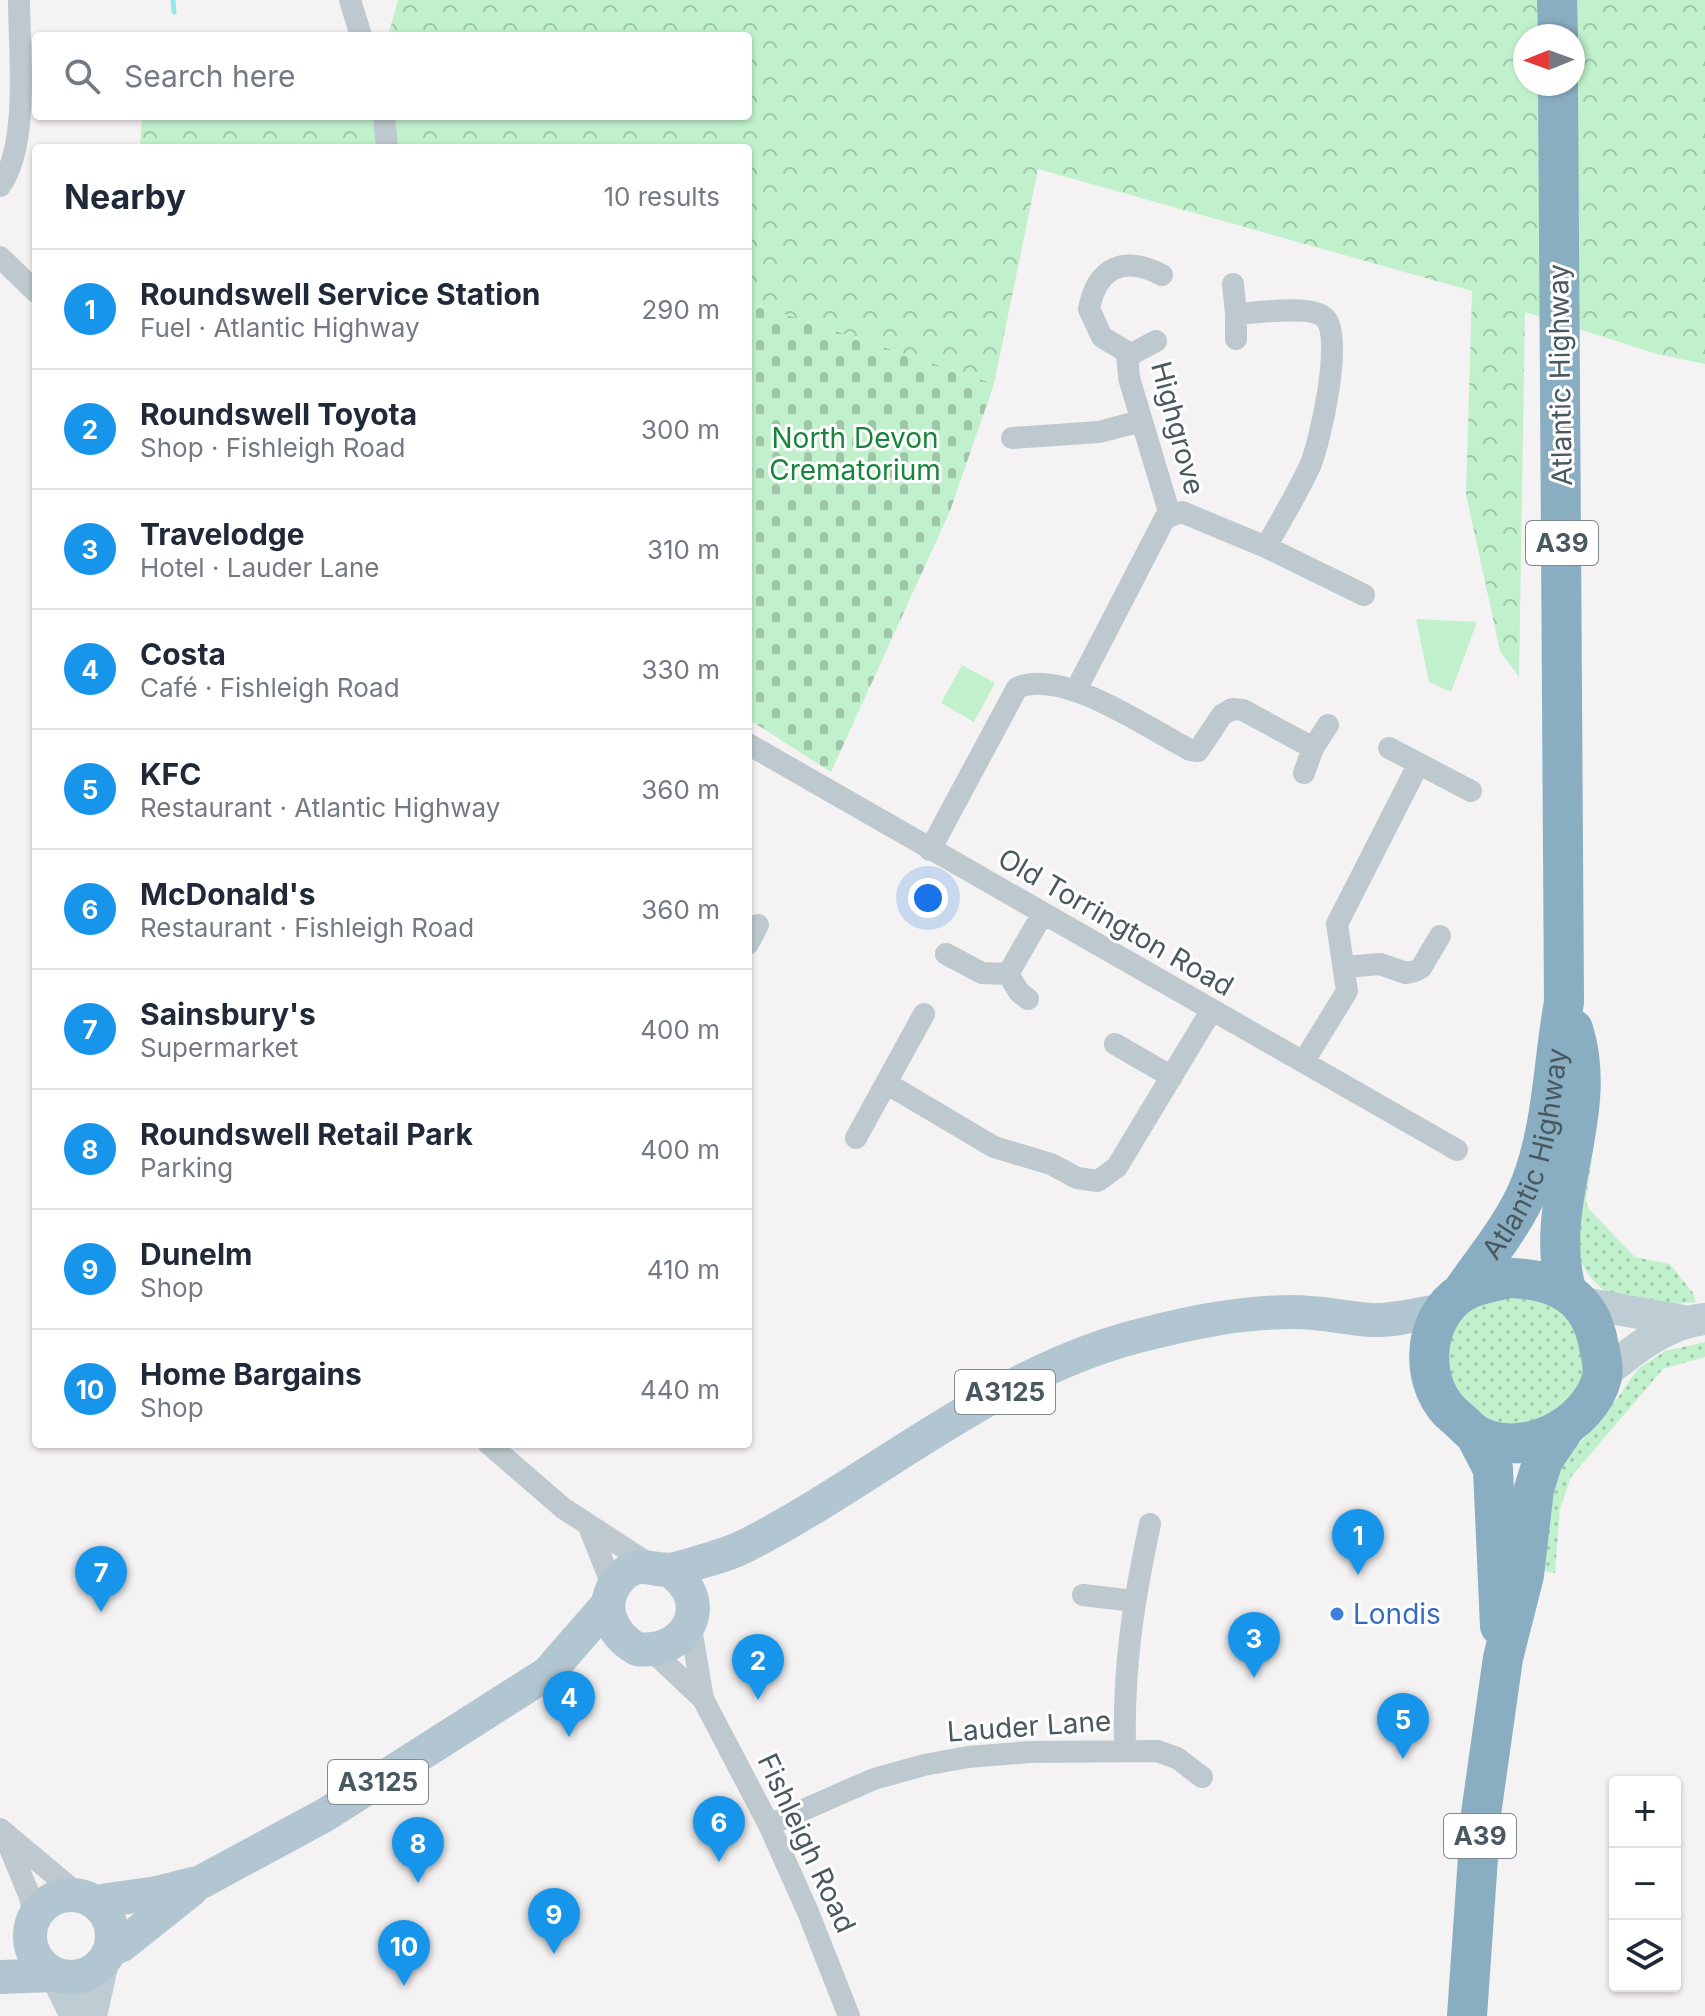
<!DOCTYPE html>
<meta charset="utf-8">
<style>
:root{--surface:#fff;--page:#f2f2f3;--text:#1f2937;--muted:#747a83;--line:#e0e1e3;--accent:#1695ea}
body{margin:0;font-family:Inter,sans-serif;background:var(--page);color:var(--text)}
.controls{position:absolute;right:24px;bottom:24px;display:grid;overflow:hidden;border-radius:8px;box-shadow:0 2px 6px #0004}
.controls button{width:72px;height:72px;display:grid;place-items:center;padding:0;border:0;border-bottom:2px solid var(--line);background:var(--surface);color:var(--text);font:40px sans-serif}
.compass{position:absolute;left:1513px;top:24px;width:72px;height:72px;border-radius:50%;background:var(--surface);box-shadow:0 2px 6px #0004;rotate:269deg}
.you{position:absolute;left:928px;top:898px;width:28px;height:28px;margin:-20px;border:6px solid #fff;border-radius:50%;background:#1a73e8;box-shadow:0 0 0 12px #1a73e833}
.badge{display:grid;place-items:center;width:52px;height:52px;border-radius:50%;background:var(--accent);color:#fff;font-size:26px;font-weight:700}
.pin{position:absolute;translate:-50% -66px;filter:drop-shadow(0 2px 4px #0008)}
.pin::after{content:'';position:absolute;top:42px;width:28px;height:24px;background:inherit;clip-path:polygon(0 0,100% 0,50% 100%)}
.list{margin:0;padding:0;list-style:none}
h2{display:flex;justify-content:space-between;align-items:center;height:104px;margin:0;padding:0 32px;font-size:34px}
h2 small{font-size:26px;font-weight:400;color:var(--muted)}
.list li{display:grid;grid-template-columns:52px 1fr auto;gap:24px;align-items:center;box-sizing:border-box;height:120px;padding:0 32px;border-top:2px solid var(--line)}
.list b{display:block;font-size:30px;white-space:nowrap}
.list p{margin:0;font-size:26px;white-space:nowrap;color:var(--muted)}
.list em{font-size:26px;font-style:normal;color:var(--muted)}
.icon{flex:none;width:44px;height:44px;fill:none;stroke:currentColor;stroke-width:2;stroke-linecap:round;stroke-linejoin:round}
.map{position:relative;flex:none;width:1705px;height:2016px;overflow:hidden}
.search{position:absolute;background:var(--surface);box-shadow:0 2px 6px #0004;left:32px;top:32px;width:720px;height:88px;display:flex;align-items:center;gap:20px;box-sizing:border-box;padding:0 28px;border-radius:8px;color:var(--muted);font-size:30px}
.panel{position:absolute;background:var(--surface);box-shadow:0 2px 6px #0004;left:32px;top:144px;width:720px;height:1304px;border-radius:8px}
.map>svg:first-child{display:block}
</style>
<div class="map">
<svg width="1705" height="2016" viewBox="0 0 1705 2016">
<defs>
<pattern id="grass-dots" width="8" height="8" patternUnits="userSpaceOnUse" patternTransform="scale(2)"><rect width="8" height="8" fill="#c1f1cc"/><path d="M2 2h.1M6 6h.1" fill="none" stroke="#9fc6a9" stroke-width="1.8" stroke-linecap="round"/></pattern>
<pattern id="forest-crowns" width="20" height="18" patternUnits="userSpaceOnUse" patternTransform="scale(2)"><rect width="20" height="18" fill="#c1f1cc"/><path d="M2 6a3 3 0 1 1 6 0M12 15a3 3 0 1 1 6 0" fill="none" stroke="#9fc6a9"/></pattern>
<pattern id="cemetery-stones" width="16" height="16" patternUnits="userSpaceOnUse" patternTransform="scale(2)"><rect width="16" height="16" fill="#c1f1cc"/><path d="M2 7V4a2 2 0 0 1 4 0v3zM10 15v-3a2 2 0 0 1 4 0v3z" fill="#9fc6a9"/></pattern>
</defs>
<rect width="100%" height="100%" fill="#f4f2f2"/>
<path fill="url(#grass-dots)" d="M 1596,1129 L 1586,1200 L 1588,1208 L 1635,1257 L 1670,1264 L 1693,1293 L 1696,1302 C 1653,1307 1610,1310 1585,1269 C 1580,1260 1575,1249 1575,1239 C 1576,1204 1590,1164 1596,1129 Z
M 1510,1290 L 1566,1311 C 1582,1348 1597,1373 1562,1405 C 1488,1471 1410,1356 1466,1312 C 1478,1302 1496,1297 1510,1290 Z
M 1705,1342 L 1705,1357 L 1663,1369 L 1571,1477 L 1560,1508 L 1555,1573 L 1538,1570 L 1544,1503 L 1567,1455 L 1599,1424 L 1638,1369 L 1665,1351 Z"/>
<path fill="url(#forest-crowns)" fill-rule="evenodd" d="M 398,0 L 1705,0 L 1705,364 L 1657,354 L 1525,312 L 1519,677 L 1500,651 L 1466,494 L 1472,291 L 1038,169 L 994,384 L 748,302 L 748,148 L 140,148 L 142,116 L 748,116 L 748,36 L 388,36 ZM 1525,36 L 1573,36 L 1573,84 L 1525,84 Z"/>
<path fill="url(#cemetery-stones)" d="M 748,302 L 994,384 L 950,511 L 831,772 L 748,719 Z"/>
<path fill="#c1f1cc" d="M 1416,619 L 1477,622 L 1451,692 L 1429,682 Z
M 962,665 L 995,683 L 974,722 L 941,703 Z"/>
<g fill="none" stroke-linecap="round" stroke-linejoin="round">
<path stroke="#8deaef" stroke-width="5" d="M 173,0 L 174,12"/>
<path stroke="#bdc9ce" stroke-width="22" d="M 350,0 L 361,36
M 384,116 L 387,148
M 0,186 C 30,145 19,50 19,0
M 0,257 L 36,292
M 1162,275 C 1124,255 1097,267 1089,309 L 1102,337 L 1127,352 L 1129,378 L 1170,515
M 1236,314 L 1236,339
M 1128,356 L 1156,341
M 1012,438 L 1099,432 L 1141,421
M 1266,547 L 1364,595
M 1076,690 L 1165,518 L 1182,512 L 1266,547 C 1281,520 1297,494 1310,466 C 1320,443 1344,336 1325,318 C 1311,304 1257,313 1236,314 L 1233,284
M 748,744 L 1457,1150
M 1389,748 L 1471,791
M 1304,773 L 1313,748
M 930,850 L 1017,688 C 1062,667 1149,729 1190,750 L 1198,751 L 1222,715 L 1232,709 L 1243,710 L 1313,748 L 1328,725
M 748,944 L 758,925
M 946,954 L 982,973 L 1008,974 L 1042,915
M 1344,967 L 1380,964 L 1406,973 L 1415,971 L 1421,968 L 1440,936
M 1008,974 L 1019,992 L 1028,999
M 1115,1044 L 1172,1077
M 1304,1061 L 1347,991 L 1337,924 L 1418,765
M 886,1083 L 994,1147 L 1051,1164 L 1077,1178 L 1098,1181 L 1117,1167 L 1211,1011
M 856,1138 L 924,1014
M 489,1444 L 563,1508 L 652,1566
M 589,1527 L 613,1587
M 1083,1595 L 1134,1601
M 690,1622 L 703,1699 L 769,1825 L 808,1912 L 849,2016
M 652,1651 L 703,1699
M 1125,1750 C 1123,1667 1133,1604 1150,1524
M 769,1825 L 874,1779 L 924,1765 L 968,1757 L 1030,1752 L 1157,1751 L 1177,1758 L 1202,1777
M 0,1829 L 80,1896
M 5,1836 L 30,1897 L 34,1916"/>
<path stroke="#beccd3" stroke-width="32" d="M 1583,1303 L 1689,1322
M 1603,1375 C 1632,1351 1666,1323 1705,1319
M 56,1975 L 76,2016
M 91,2016 L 103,1962"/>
<path stroke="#b2c6d1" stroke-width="34" d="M 670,1571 C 715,1601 688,1655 637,1649 C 612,1635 597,1605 619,1579 C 639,1556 655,1574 675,1569 C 699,1562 727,1556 749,1544 C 879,1477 994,1373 1138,1336 C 1188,1323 1240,1312 1293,1312 C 1320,1312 1345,1318 1371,1320 C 1394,1321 1421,1314 1443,1310
M30 1936a41 41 0 1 1 82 0a41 41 0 1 1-82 0Z
M 94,1902 L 157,1893 L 201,1882 L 325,1815 L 548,1673 L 608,1604
M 110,1950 L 122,1945 L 191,1890
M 0,1977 L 53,1975"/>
<g stroke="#89adc1" stroke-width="40">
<path d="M 1557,0 L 1558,36"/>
<path d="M 1509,1278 C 1556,1279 1591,1296 1599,1347 C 1601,1355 1604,1368 1602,1377 C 1590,1426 1522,1461 1475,1434 C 1469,1430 1463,1423 1457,1418 C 1418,1388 1420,1318 1463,1292 C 1476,1284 1494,1282 1509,1278 Z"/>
<path d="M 1566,1289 C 1542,1201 1601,1116 1573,1029"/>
<path id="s1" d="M 1462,1292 C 1485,1259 1516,1222 1531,1183 C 1553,1125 1553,1063 1564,1002 L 1558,84"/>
<path d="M 1475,1434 L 1493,1469 L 1500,1626"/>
<path d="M 1467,2016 L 1481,1814 L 1503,1658 L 1524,1575 L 1534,1489 L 1543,1460 L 1564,1429"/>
</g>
</g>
<circle fill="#3f7fe0" stroke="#fff" stroke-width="3" cx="1337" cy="1614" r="8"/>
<g text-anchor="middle" stroke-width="6" stroke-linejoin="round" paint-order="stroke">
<g fill="#fff" stroke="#808b90" stroke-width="2">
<rect x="1526" y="521" width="72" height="44" rx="6"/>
<rect x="955" y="1370" width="100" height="44" rx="6"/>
<rect x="328" y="1760" width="100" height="44" rx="6"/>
<rect x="1444" y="1814" width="72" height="44" rx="6"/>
</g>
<g font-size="26" font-weight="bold" fill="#495960">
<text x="1562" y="552">A39</text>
<text x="1005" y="1401">A3125</text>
<text x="378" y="1791">A3125</text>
<text x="1480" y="1845">A39</text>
</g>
<g font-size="28" fill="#495960" stroke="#fff">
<text transform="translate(1560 375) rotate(-91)" y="10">Atlantic Highway</text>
<text transform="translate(1178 428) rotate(75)" y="10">Highgrove</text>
<text transform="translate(1116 922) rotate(30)" y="10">Old Torrington Road</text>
<text dy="10" stroke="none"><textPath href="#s1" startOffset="156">Atlantic Highway</textPath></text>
<text transform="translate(1029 1726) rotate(-4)" y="10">Lauder Lane</text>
<text transform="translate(807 1843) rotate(65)" y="10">Fishleigh Road</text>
</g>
<g font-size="28" fill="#16853b" stroke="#fff">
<text x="855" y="448">North Devon<tspan x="855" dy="32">Crematorium</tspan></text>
</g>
<g font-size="28" fill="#366cbe" stroke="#fff" text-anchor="start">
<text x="1353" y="1624">Londis</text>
</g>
</g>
</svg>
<div class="controls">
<button>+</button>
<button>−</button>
<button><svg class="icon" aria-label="layers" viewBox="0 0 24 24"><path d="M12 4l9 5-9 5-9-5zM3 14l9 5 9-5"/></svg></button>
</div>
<svg class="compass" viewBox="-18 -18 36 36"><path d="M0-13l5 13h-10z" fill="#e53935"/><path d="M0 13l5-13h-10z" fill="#747a83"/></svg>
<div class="you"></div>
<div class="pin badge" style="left:1358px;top:1575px">1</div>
<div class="pin badge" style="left:758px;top:1700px">2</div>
<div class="pin badge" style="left:1254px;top:1678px">3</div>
<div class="pin badge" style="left:569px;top:1737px">4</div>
<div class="pin badge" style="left:1403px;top:1759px">5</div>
<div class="pin badge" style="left:719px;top:1862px">6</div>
<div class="pin badge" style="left:101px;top:1612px">7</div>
<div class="pin badge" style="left:418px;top:1883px">8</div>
<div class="pin badge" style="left:554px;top:1954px">9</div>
<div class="pin badge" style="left:404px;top:1986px">10</div>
<div class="search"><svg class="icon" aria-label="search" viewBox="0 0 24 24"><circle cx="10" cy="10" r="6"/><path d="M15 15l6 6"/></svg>Search here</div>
<section class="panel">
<h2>Nearby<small>10 results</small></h2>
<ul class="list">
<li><span class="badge">1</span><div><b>Roundswell Service Station</b><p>Fuel · Atlantic Highway</p></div><em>290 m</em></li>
<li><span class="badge">2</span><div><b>Roundswell Toyota</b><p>Shop · Fishleigh Road</p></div><em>300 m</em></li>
<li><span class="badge">3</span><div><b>Travelodge</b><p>Hotel · Lauder Lane</p></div><em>310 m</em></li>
<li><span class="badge">4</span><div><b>Costa</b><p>Café · Fishleigh Road</p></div><em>330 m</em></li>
<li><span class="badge">5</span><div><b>KFC</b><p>Restaurant · Atlantic Highway</p></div><em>360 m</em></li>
<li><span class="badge">6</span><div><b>McDonald's</b><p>Restaurant · Fishleigh Road</p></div><em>360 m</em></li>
<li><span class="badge">7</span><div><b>Sainsbury's</b><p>Supermarket</p></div><em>400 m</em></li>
<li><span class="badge">8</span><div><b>Roundswell Retail Park</b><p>Parking</p></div><em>400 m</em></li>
<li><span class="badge">9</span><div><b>Dunelm</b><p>Shop</p></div><em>410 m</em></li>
<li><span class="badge">10</span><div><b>Home Bargains</b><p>Shop</p></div><em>440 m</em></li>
</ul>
</section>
</div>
